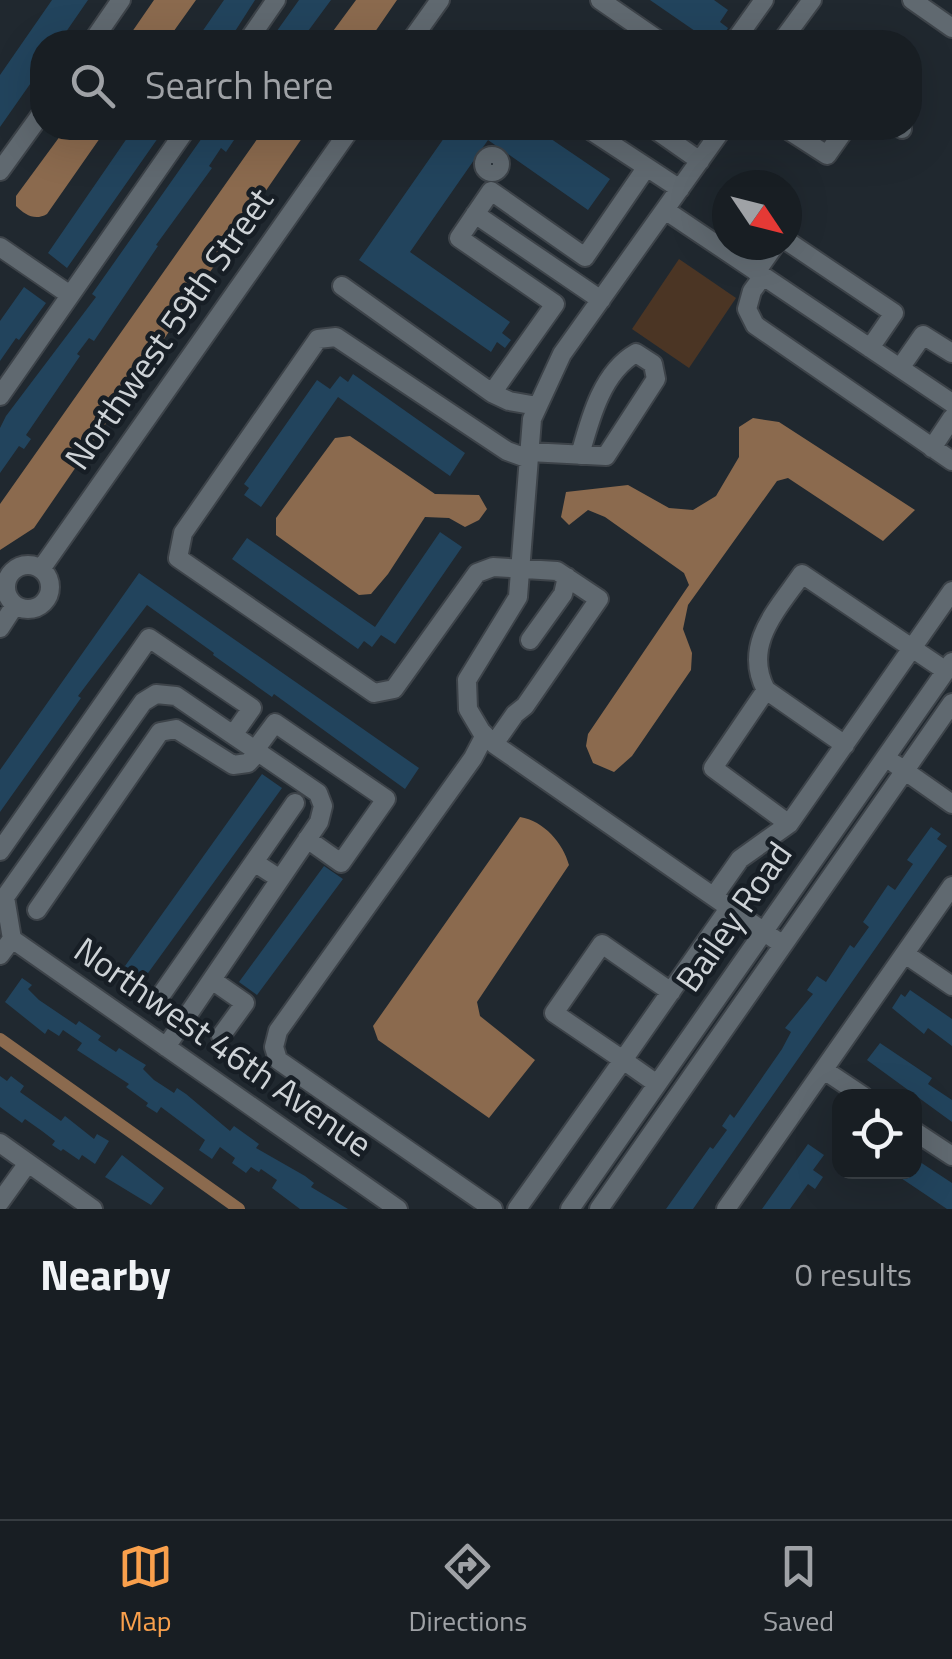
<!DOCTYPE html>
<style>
:root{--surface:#181e23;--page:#252b30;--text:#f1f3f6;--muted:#9fa2a6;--line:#363c41;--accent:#f9a04c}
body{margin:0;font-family:"Titillium Web",sans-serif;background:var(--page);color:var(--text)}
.controls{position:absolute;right:30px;bottom:30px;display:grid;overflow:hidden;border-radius:20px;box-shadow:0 10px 40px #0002}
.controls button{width:90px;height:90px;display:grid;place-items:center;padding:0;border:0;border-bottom:2px solid var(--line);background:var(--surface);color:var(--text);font:50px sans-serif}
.compass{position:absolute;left:712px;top:170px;width:90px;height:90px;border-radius:50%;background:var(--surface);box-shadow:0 10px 40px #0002;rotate:125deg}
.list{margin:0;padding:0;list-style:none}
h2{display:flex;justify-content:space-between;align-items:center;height:130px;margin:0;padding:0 40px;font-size:42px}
h2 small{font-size:32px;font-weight:400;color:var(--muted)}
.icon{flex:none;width:55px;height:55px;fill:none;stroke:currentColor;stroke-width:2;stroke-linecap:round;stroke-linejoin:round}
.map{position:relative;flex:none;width:952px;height:1209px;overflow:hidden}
.search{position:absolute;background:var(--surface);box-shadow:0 10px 40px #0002;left:30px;right:30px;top:30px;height:110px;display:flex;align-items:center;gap:25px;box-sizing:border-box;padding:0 35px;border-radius:40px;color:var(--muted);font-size:38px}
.sheet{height:310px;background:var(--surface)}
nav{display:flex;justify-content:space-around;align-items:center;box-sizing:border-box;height:140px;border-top:2px solid var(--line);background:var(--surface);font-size:28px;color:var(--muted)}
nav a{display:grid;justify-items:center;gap:5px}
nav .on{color:var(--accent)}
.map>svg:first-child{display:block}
</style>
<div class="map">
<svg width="952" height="1209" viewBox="0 0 952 1209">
<rect width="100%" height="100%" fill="#20282f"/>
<path fill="#4b3524" d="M 679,259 L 736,298 L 689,368 L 632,329 Z"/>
<path fill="#8b6a4e" d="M 154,0 L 196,0 L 166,42 L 125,42 Z
M 356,0 L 397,0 L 368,42 L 325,42 Z
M 66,128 L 107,128 L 47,214 C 35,221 25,215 16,206 L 16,196 Z
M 265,128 L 309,128 L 34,528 L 0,550 L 0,504 Z
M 753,418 L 779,422 L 915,510 L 883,541 L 788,478 L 777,481 L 688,605 L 683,629 L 692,653 L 691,670 L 632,756 L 614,772 L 593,763 L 586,746 L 588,734 L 689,585 L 684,573 L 605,517 L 588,510 L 569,525 L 561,517 L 566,492 L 628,485 L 669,508 L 693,510 L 716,496 L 739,457 L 739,427 Z
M 350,436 L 435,494 L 479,495 L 487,509 L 479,520 L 465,527 L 449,518 L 425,517 L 388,574 L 371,594 L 359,595 L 276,535 L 276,518 L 335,438 Z
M 520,817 C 544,821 563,843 569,865 L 477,1002 L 480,1016 L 535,1060 L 489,1118 L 378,1040 L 373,1026 Z"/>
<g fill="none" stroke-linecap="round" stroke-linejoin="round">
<path stroke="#8b6a4e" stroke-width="12" d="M 0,1039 L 239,1209"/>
</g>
<path fill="#22445d" d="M 52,0 L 88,0 L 59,42 L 42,42 L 42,67 L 0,127 L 0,75 Z
M 224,0 L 255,0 L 232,36 L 229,34 L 223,42 L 195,42 Z
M 299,0 L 331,0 L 300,42 L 269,42 Z
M 650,0 L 714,0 L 728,10 L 720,22 L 728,28 L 723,36 L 715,30 L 708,40 Z
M 134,128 L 165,128 L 67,268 L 48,253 Z
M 209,128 L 242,128 L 226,152 L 221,148 L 209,166 L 212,168 L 156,245 L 158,246 L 94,341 L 89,338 L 77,354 L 80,356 L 26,435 L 31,439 L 24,449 L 19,446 L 0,473 L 0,428 L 6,416 L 96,297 L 92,294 Z
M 451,128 L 535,128 L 610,179 L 588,210 L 488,140 L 410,252 L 510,322 L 502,333 L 511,340 L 505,348 L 497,342 L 491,352 L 359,260 Z
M 24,287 L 46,303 L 19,340 L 16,338 L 0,361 L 0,321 Z
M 353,374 L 465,453 L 450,476 L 338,397 L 261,507 L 244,495 L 249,488 L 244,484 L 317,380 L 330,389 L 340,376 L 348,382 Z
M 440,532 L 462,547 L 395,644 L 381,635 L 372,647 L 364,641 L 358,649 L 232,559 L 247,538 L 375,627 Z
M 139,573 L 419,768 L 405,789 L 274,694 L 272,697 L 213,655 L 214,653 L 147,605 L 78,696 L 81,698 L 0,812 L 0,770 Z
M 262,774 L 282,788 L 143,980 L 125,966 Z
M 931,827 L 941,834 L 937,839 L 947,846 L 693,1209 L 666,1209 L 710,1147 L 713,1149 L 727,1130 L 722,1126 L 730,1114 L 734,1118 L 782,1049 L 791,1032 L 785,1028 L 813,994 L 807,990 L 817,976 L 826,982 L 850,945 L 854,948 L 869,927 L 863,922 L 888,885 L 895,890 L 913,864 L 907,860 Z
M 324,866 L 343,879 L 257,995 L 239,982 Z
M 22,978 L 32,985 L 28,989 L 39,1000 L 76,1025 L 79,1021 L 101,1036 L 98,1040 L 116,1052 L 119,1048 L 136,1059 L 146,1065 L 143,1069 L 154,1080 L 174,1093 L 177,1088 L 186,1094 L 230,1131 L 234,1126 L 259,1144 L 256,1148 L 305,1176 L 314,1183 L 311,1187 L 348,1209 L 300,1209 L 272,1188 L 277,1180 L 261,1169 L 259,1172 L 251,1167 L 246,1173 L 232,1163 L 235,1158 L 220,1147 L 212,1159 L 199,1150 L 205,1140 L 161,1107 L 157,1113 L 146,1106 L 148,1103 L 126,1087 L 129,1084 L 77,1050 L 82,1043 L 63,1030 L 59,1036 L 48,1029 L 45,1034 L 5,1002 Z
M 910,990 L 952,1019 L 952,1046 L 928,1028 L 924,1034 L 892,1008 L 901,994 L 905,997 Z
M 880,1043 L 932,1078 L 928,1084 L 952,1100 L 952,1122 L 867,1060 Z
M 0,1076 L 7,1081 L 11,1076 L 24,1086 L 20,1092 L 61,1121 L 65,1116 L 94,1139 L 97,1134 L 109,1141 L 95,1164 L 82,1155 L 79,1160 L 63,1149 L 61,1151 L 52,1145 L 55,1141 L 42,1131 L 25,1119 L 22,1123 L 0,1107 Z
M 808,1144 L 824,1155 L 813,1170 L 823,1177 L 815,1189 L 808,1184 L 790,1209 L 762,1209 Z
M 122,1155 L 164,1188 L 151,1205 L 105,1177 Z
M 914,1158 L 952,1183 L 952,1209 L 947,1209 L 892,1172 L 914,1172 Z"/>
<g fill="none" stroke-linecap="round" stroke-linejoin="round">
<g stroke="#3d4349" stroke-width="22">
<path id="minor" d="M 600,0 L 661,42
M 912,0 L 952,28
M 92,42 L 121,0
M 247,42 L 276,0
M 410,42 L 440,0
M 734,42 L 764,0
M 781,42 L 812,0
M 587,128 L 680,189
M 653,128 L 700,161
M 723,128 L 562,354 L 532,419 L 518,597 L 467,680 L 468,709 L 481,731 L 494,744 L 783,945
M 785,128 L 827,155 L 846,128
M 900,128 L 902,129
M484 164a8 8 0 1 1 16 0a8 8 0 1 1-16 0Z
M 0,171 L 42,113
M 665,210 L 952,403
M 475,214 L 601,300
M 787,241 L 894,313 L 870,348
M 0,247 L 70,295
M 756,272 L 775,245
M 763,276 L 752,291 L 747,309 L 755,325 L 952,461
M 342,286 L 492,393 L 555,304 L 459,238 L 491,191 L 585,257 L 646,168
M 900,368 L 923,335 L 952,353
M 492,393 L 509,401 L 537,406
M 0,396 L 187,128
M 932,448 L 952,418
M 529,452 L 606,456 L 656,379 L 653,364 L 636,353 C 602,372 590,419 580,455
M6 587a22 22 0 1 1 44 0a22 22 0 1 1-44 0Z
M 41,569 L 351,128
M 0,628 L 15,605
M 530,640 L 563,594 L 567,577
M 766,690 C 742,645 777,610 802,574 L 946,671
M 485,735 L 473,758 L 278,1031 L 274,1047 L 278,1060 L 493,1209
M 494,744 L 515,714 L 525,706 L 599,599 L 557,571 L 493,567 L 477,573 L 394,689 L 374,693 L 178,558 L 183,533 L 318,339 L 336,337 L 507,451 L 529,459
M 255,750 L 275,723 L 386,799 L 341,863 L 307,839
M 895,764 L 952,804
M 789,824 L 713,768 L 766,690 L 845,745
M 0,851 L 149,638 L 252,708 L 233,735
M 254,862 L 295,803
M 714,896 L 740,859 L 789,824 L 952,591
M 37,910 L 160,732 L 176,729 L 233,765 L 248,763 L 258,752
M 12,939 L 5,897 L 143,702 L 156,694 L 176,696 L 318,793 L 323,806 L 319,822 L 166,1047
M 12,939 L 398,1209
M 905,954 L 952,986
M 0,955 L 12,939
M 212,980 L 245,1003 L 221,1036
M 671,992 L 602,944 L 554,1013 L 623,1060 L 730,907
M 161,995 L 254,862 L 280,879
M 824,1070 L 863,1096
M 914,1131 L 952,1156
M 0,1143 L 93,1209
M 0,1202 L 28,1163
M 517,1209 L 623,1060 L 657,1084
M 570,1209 L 952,662
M 599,1209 L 952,703
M 726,1209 L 952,886"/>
</g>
<use href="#minor" stroke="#606970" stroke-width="18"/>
</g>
<g text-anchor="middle" stroke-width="9" stroke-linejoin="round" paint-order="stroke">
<g font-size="35" fill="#ced3d7" stroke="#171e25">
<text transform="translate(169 329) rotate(-55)" y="12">Northwest 59th Street</text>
<text transform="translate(734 917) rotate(-55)" y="12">Bailey Road</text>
<text transform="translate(223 1047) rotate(35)" y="12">Northwest 46th Avenue</text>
</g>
</g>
</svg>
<div class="controls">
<button><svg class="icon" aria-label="locate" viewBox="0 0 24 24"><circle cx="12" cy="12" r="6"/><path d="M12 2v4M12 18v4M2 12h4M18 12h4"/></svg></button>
</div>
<svg class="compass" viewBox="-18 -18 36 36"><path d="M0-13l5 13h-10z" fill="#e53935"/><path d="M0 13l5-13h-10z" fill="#9fa2a6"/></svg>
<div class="search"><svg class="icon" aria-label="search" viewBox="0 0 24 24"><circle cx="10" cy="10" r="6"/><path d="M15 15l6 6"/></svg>Search here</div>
</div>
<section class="sheet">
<h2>Nearby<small>0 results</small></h2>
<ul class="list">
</ul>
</section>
<nav>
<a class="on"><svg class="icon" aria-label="map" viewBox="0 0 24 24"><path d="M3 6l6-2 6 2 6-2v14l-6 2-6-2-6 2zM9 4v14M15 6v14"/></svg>Map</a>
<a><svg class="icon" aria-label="directions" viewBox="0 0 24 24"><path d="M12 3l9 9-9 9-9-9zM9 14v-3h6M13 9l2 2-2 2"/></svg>Directions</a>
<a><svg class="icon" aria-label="saved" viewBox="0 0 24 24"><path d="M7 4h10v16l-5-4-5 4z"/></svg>Saved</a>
</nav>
